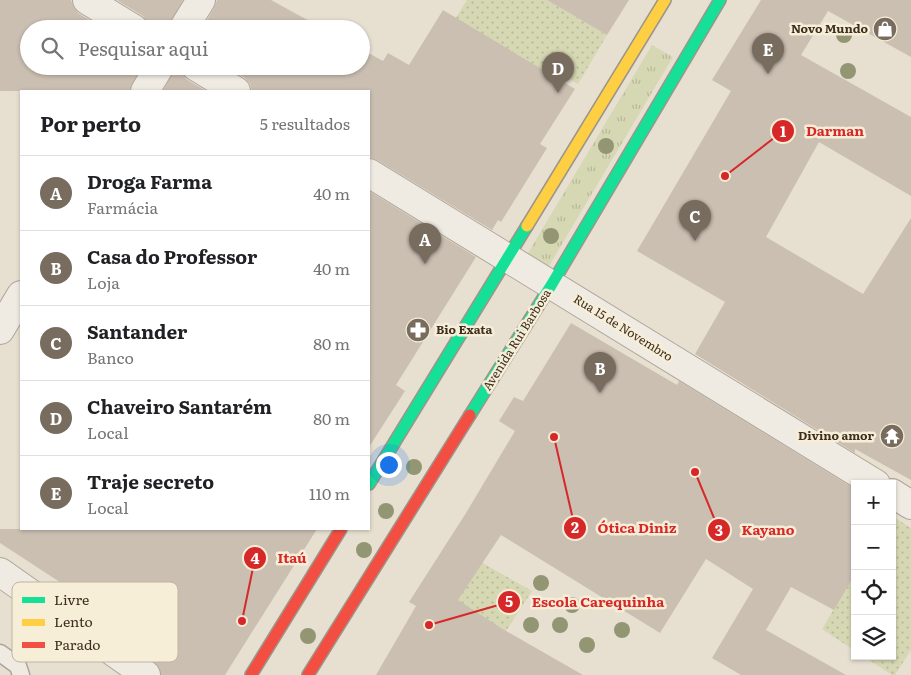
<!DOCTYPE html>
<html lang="pt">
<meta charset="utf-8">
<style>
:root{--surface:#fff;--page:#f6f6f6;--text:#202124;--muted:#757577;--line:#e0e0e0;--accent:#786c5e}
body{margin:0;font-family:Literata,serif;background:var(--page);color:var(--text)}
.controls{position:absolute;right:15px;bottom:15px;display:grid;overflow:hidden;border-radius:0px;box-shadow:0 1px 4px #0004}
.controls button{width:45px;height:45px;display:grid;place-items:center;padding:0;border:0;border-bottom:1px solid var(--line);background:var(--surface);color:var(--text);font:25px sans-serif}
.you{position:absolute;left:388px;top:464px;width:18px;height:18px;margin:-12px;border:4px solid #fff;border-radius:50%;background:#1a73e8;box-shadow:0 0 0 8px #1a73e833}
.badge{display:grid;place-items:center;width:32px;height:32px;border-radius:50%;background:var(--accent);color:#fff;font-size:16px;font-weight:700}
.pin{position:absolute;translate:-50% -41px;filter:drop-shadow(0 1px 2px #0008)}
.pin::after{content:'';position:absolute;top:26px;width:18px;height:15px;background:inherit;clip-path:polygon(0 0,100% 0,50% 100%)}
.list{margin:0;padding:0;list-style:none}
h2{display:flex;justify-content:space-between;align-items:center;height:65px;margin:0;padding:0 20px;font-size:21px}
h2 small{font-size:16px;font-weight:400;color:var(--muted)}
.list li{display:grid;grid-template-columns:32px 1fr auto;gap:15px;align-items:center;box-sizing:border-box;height:75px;padding:0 20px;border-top:1px solid var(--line)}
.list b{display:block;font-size:19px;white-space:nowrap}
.list p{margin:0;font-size:16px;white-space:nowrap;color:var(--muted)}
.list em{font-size:16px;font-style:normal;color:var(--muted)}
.icon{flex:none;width:28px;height:28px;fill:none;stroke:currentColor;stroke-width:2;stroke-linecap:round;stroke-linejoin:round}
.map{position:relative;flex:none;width:911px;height:675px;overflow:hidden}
.search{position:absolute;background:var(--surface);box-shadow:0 1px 4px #0004;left:20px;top:20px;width:350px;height:55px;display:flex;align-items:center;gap:12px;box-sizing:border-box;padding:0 18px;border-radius:28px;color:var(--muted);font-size:19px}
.panel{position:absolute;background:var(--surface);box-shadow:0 1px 4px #0004;left:20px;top:90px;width:350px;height:440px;border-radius:0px}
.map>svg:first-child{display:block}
</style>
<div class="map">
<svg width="911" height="675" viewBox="0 0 911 675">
<defs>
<pattern id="grass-dots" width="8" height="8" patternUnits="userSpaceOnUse" patternTransform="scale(1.25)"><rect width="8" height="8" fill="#d6d7b3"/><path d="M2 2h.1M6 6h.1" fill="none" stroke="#b9b99a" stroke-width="1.8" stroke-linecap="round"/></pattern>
<pattern id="park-tufts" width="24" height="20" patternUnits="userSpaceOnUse" patternTransform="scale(1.25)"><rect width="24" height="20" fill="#d6d7b3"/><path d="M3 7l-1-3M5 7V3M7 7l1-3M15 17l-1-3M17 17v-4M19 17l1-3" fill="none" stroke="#b9b99a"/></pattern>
</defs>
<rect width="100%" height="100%" fill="#e7e0d1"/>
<path fill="url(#grass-dots)" d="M 467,0 L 547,0 L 607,35 L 578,84 L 557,72 L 554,76 L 550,74 L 455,19 Z
M 892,516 L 911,528 L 911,650 L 895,675 L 892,675 L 863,656 L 892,656 Z
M 447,543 L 532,591 L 506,631 L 422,585 Z
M 855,574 L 855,651 L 822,629 Z"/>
<path fill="url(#park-tufts)" d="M 652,45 L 673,57 L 549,266 L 528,253 Z"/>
<path fill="#cbbfb2" d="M 0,0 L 71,0 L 74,8 L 78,13 L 104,29 L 29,29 L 29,66 L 142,66 L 129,91 L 0,91 Z
M 117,0 L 183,0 L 167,29 L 150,29 L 147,21 L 143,16 Z
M 217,0 L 271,0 L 324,29 L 202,29 L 214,8 Z
M 547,0 L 629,0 L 607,35 Z
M 761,0 L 911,0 L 911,57 L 828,11 L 801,55 L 911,117 L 911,196 L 819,142 L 766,237 L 863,294 L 911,218 L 911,480 L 855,449 L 855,453 L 695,354 L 725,302 L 637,251 L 731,91 L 712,80 Z
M 443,10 L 575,89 L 540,144 L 547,148 L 501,222 L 498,220 L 492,230 L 377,160 L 369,157 L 369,91 L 252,91 L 250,84 L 245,78 L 225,66 L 361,66 L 361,49 L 383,61 L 388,53 L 409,65 Z
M 176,66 L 179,66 L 182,74 L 186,79 L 206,91 L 163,91 Z
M 369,191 L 476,257 L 396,385 L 405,391 L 369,447 Z
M 571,323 L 677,385 L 679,381 L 855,489 L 855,574 L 834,610 L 791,587 L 766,630 L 846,675 L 741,675 L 712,658 L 753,589 L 706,559 L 660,633 L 501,535 L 458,600 L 501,628 L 583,675 L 376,675 L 416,606 L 409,602 L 466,513 L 515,431 L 499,421 L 514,397 L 523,401 Z
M 0,529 L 317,529 L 225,675 L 161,675 L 155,663 L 132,646 L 138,640 L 99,612 L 101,609 L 0,543 Z"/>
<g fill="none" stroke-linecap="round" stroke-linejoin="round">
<g stroke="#ada599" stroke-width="19">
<path id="lane" d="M 0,653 L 18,666 L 21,675"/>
</g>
<g stroke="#ada599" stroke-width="30">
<path id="street" d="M 87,0 L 134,29
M 183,29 L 201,0
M 195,66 L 236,91
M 145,91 L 160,66
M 369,173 L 876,484
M 0,330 L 21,295
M 892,493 L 911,505
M 0,572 L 146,675"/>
</g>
<g stroke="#9c958a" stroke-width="14">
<path id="fast" d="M 470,415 L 552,284 L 720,0
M 369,484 L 527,226"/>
</g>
<g stroke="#9c958a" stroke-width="14">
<path id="slow" d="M 527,226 L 665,0"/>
</g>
<g stroke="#9c958a" stroke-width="14">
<path id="jam" d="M 251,675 L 341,529
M 308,675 L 470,415"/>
</g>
<use href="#lane" stroke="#efebe3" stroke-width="16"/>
<use href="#street" stroke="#efebe3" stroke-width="28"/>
<use href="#fast" stroke="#16e098" stroke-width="11"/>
<use href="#slow" stroke="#ffcf43" stroke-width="11"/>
<use href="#jam" stroke="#f24e42" stroke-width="11"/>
</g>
<g fill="#929673">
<circle cx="844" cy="35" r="8"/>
<circle cx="848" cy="71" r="8"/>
<circle cx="606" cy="146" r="8"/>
<circle cx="551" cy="236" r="8"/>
<circle cx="414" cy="467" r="8"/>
<circle cx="386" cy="511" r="8"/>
<circle cx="364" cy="550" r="8"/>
<circle cx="541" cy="583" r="8"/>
<circle cx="572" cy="605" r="8"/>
<circle cx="531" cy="625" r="8"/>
<circle cx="560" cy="625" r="8"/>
<circle cx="622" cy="630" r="8"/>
<circle cx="308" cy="636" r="8"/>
<circle cx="587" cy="645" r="8"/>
</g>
<defs>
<g id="shop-disc" transform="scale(1.25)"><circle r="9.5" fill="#786c5e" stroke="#f7eed8"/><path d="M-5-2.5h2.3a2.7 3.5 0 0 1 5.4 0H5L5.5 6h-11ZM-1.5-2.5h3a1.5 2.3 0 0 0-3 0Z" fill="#fff"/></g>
<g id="pharmacy-disc" transform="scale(1.25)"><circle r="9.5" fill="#786c5e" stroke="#f7eed8"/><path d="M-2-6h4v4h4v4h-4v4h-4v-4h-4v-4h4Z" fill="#fff"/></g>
<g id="temple-disc" transform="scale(1.25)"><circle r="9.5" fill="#786c5e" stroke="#f7eed8"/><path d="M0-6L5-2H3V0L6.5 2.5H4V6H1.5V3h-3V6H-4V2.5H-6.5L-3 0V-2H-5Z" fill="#fff"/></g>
</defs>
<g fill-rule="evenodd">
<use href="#shop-disc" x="885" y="29"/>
<use href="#pharmacy-disc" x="418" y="330"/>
<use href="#temple-disc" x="892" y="436"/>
</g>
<g text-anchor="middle" stroke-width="5" stroke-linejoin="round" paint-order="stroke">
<g font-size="12" font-weight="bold" fill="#3d2e20" stroke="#f7eed8" text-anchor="end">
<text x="868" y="33">Novo Mundo</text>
<text x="436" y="334" text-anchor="start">Bio Exata</text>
<text x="874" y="440">Divino amor</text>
</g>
<g font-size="12" fill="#3d2e20" stroke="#f7eed8">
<text transform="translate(623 328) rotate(32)" y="4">Rua 15 de Novembro</text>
<text transform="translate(517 340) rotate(-58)" y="4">Avenida Rui Barbosa</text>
</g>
</g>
<rect x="12" y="582" width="166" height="80" rx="8" fill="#f7eed8" stroke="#bfb4a1" stroke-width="1"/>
<rect x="22" y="597" width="23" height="6" fill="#16e098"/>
<rect x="22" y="619" width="23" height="7" fill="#ffcf43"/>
<rect x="22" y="642" width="23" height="6" fill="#f24e42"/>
<g font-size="14" fill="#3d2e20">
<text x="54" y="605">Livre</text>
<text x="54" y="627">Lento</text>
<text x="54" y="650">Parado</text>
</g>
<path fill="none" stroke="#d62828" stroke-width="2" d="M725 176L783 131M554 437L575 528M695 472L719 530M242 621L255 558M429 625L509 602"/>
<g fill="#d62828" stroke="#f7eed8" stroke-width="2">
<circle cx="725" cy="176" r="5"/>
<circle cx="554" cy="437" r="5"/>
<circle cx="695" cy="472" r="5"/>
<circle cx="242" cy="621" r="5"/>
<circle cx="429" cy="625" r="5"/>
<circle cx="783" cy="131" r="12"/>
<circle cx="575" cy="528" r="12"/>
<circle cx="719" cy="530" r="12"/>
<circle cx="255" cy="558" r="12"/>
<circle cx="509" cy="602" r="12"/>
</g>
<g font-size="15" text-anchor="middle" font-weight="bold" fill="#fff">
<text x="783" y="137">1</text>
<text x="575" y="533">2</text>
<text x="719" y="536">3</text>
<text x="255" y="564">4</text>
<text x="509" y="607">5</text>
</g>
<g font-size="14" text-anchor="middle" font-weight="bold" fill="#d62828" stroke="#f7eed8" stroke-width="5" stroke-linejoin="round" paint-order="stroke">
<text x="835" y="136">Darman</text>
<text x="637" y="533">Ótica Diniz</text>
<text x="768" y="535">Kayano</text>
<text x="292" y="563">Itaú</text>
<text x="598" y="607">Escola Carequinha</text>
</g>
</svg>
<div class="controls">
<button>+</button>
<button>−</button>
<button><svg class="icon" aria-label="locate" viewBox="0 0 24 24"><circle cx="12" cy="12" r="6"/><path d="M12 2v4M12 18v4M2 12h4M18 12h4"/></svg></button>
<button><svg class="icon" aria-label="layers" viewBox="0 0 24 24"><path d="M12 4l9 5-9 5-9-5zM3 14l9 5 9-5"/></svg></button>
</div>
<div class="you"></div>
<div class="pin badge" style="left:425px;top:264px">A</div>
<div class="pin badge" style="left:600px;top:393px">B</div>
<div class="pin badge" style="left:695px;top:241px">C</div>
<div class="pin badge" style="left:558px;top:93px">D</div>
<div class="pin badge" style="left:768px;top:74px">E</div>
<div class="search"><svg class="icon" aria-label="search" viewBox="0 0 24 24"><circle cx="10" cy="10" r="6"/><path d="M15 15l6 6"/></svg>Pesquisar aqui</div>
<section class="panel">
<h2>Por perto<small>5 resultados</small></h2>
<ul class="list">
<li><span class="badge">A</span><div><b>Droga Farma</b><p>Farmácia</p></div><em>40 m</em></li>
<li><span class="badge">B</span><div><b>Casa do Professor</b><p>Loja</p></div><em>40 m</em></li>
<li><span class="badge">C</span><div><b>Santander</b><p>Banco</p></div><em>80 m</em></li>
<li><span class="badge">D</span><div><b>Chaveiro Santarém</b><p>Local</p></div><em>80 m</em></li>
<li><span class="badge">E</span><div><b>Traje secreto</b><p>Local</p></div><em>110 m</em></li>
</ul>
</section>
</div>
